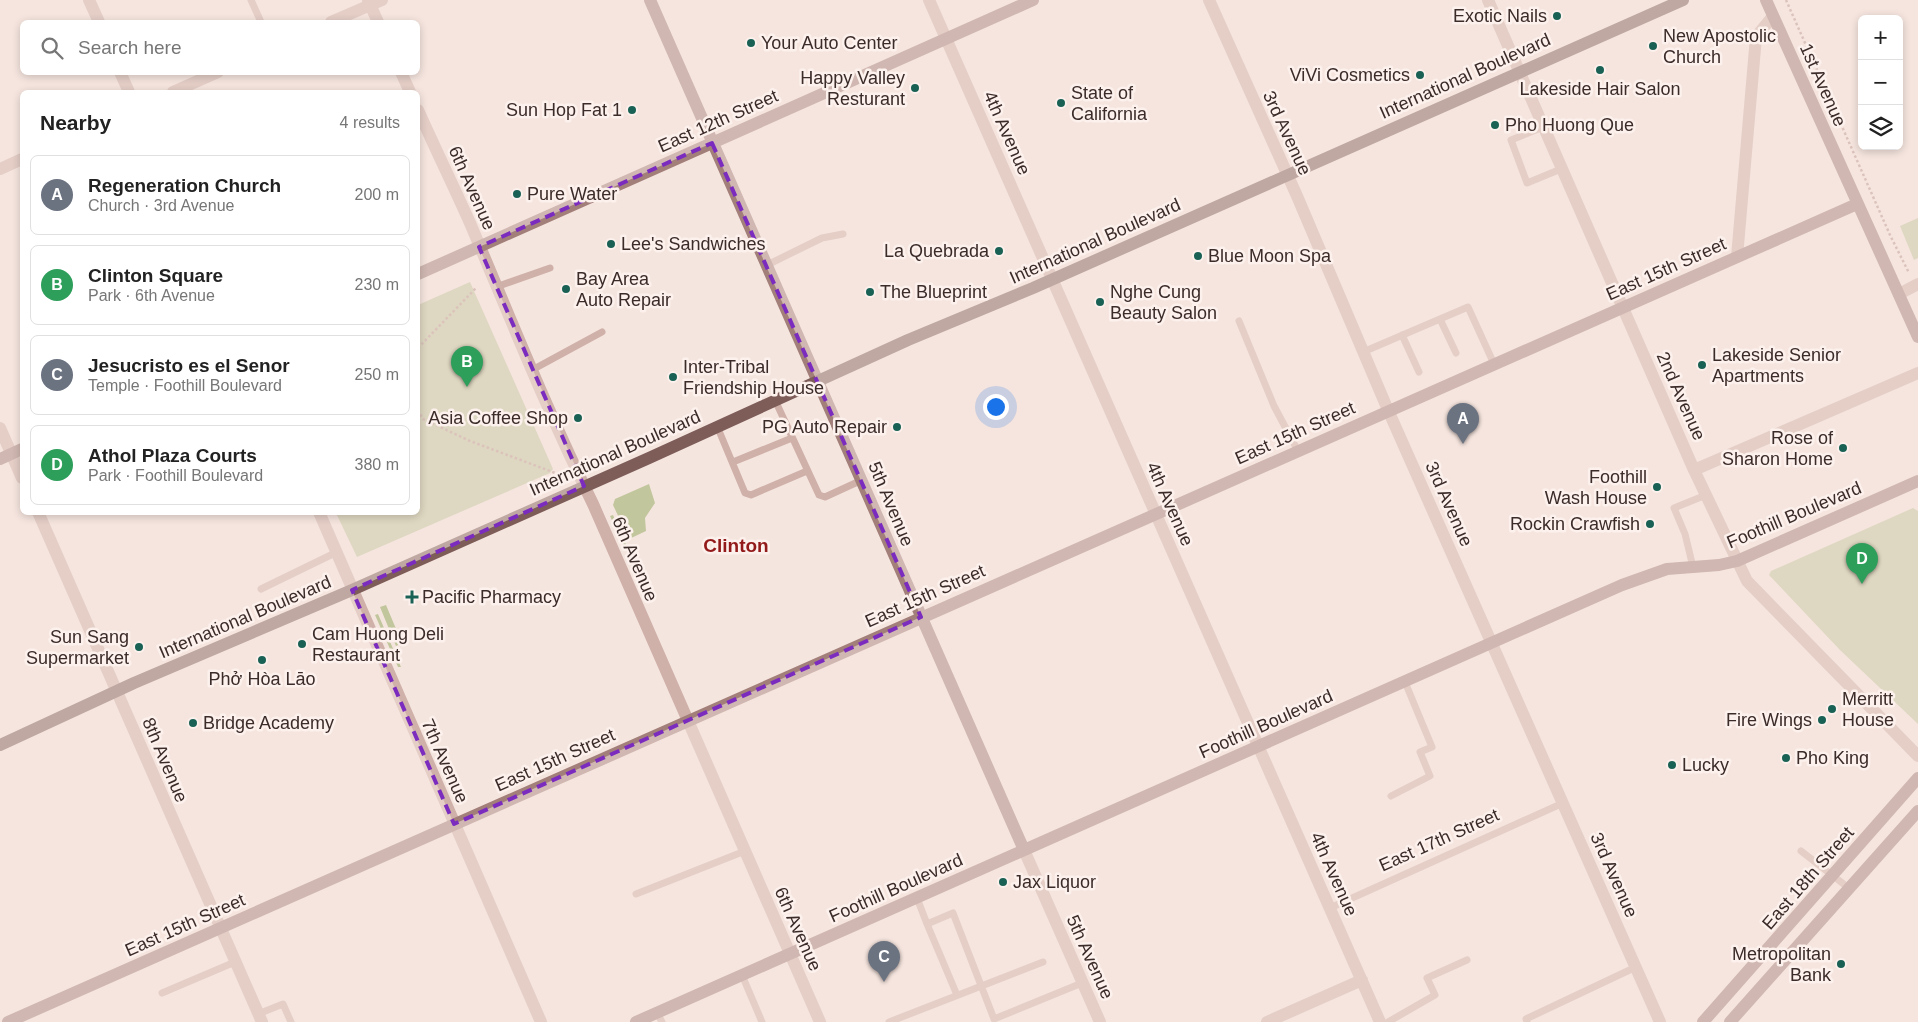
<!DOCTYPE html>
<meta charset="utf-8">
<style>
:root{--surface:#fff;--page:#f6f6f6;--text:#222;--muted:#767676;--line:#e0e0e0;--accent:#1a6155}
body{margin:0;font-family:Helvetica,sans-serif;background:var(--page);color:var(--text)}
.controls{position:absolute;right:15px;top:15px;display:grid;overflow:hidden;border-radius:8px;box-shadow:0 2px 8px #0003}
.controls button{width:45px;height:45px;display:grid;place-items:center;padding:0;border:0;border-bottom:1px solid var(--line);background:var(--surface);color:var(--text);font:25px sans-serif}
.you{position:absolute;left:995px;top:406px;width:18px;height:18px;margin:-12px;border:4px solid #fff;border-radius:50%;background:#1a73e8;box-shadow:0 0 0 8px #1a73e833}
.badge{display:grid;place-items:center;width:32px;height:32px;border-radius:50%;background:var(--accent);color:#fff;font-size:16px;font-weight:700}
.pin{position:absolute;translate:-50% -41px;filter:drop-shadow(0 1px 2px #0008)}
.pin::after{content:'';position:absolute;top:26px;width:18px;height:15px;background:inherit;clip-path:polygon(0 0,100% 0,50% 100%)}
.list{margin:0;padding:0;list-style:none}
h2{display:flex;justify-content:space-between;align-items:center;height:65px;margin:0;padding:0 20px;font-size:21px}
h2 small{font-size:16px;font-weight:400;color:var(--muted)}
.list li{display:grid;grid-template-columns:32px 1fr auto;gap:15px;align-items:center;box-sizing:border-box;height:80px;margin:0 10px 10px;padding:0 10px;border:1px solid var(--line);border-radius:8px}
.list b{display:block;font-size:19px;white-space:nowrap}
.list p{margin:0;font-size:16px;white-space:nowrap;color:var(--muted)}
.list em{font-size:16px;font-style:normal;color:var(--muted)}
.icon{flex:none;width:28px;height:28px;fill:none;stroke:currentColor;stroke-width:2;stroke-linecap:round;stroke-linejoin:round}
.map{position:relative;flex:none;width:1918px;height:1022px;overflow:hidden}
.search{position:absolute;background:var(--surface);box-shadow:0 2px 8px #0003;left:20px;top:20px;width:400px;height:55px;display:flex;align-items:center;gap:12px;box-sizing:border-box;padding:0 18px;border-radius:8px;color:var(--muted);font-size:19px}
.panel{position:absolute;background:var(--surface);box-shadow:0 2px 8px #0003;left:20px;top:90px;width:400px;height:425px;border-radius:8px}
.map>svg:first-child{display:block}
</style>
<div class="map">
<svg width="1918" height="1022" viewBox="0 0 1918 1022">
<rect width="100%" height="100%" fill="#f5e5df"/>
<path fill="#c2c69d" d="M 1918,218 L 1918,258 L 1914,260 L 1900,226 Z
M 470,282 L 553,469 L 550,473 L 357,557 L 336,513 L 418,512 L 418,305 Z
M 649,484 L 655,503 L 645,518 L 646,531 L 629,539 L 613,505 L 615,499 Z
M 1913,508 L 1918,511 L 1918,724 L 1840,650 L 1769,575 L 1771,571 Z
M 613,515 L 641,579 L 640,580 L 610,516 Z
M 386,605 L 402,643 L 396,646 L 380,607 Z
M 378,614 L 401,667 L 398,667 L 375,615 Z"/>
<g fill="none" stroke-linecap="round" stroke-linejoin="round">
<path stroke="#bb9a93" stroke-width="2.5" stroke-dasharray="2.5 2.5" stroke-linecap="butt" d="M 1786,0 L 1890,235 L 1909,273
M 418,348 L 476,288
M 418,410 L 423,419 L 470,441 L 558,474"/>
<path stroke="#cfb1a9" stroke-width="7" d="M 251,0 L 261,22
M 1543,127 L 1511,140 L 1527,183 L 1561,169
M 767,265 L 822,238 L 843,234
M 496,287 L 550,268
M 1440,319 L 1456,353
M 1239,321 L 1274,406 L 1298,451
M 1402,335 L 1419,372
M 1363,352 L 1468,307 L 1494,364
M 532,370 L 602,332
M 775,400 L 819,495 L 825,497 L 862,480
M 717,426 L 745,493 L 751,495 L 807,471
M 733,462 L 792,438
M 1693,567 L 1685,534 L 1674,508 L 1706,495
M 261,589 L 337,552
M 1391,796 L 1430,776 L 1420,752 L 1432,747 L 1405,682
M 1801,851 L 1850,889
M 636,894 L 745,851
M 917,898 L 927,924 L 953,913 L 994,1019 L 1082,983
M 1330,908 L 1563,803
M 927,924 L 957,995
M 742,975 L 762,1022
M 162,993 L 235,962
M 657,1013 L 662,1022
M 258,1014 L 283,1004 L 291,1022
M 889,1022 L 1043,962
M 1388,1022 L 1435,995 L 1427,978 L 1467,960
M 1527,1022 L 1526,1019 L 1636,967"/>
<path stroke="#cfb1a9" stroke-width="12" d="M 89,0 L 99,22
M 368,0 L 378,22
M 929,0 L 1380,1022
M 1209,0 L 1297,196 L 1388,410 L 1660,1022
M 1488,0 L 1694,470 L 1747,581 L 1918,756
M 331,22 L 382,0
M 120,72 L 129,92
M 401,72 L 410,92
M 173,92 L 218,72
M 418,110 C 435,148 453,185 470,223 C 510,317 548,413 593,504 L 820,1022
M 0,169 L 22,159
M 1737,257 L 1756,37 L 1773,16
M 1899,294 L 1918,284
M 0,428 L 22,478
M 1694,470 L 1918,373
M 38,512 L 262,1022
M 319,512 L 541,1022
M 1024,850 L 1100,1022
M 1267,1022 L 1362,980"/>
<path stroke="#a37f7a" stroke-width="12" d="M 650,0 L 1024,850
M 1766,0 L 1918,337
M 418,274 L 1033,0
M 0,459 L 22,449
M 8,1022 L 1857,204
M 636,1022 L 1622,585 L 1667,569 L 1719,565 L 1737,561 L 1918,481
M 1703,1022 L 1918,778
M 1730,1022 L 1918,811"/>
<path stroke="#7e5d59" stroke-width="12" d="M 0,745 L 134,683 L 352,590 L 649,458 L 908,340 L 1033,288 L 1683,0"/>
</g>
<path d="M0 0H1918V1022H0ZM 712,143 L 921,617 L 454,824 L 352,590 L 584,486 L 479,247 Z" fill="#f5e5df" fill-opacity=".55" fill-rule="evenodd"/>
<path fill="none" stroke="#7b2cbf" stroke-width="4" stroke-dasharray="10 6" stroke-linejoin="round" d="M 712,143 L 921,617 L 454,824 L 352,590 L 584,486 L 479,247 Z"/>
<g fill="#1a6155" stroke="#fcf1ec" stroke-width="2">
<circle cx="1557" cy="16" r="5"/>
<circle cx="751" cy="43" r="5"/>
<circle cx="1653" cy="46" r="5"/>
<circle cx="1600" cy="70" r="5"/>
<circle cx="1420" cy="75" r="5"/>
<circle cx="915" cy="88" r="5"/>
<circle cx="1061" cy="103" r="5"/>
<circle cx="632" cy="110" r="5"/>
<circle cx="1495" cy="125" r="5"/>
<circle cx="517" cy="194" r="5"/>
<circle cx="611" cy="244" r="5"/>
<circle cx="999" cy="251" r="5"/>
<circle cx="1198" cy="256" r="5"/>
<circle cx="566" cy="289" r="5"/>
<circle cx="870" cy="292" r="5"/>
<circle cx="1100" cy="302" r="5"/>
<circle cx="1702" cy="365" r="5"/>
<circle cx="673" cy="377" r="5"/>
<circle cx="578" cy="418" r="5"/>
<circle cx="897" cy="427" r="5"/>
<circle cx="1843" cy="448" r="5"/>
<circle cx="1657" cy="487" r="5"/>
<circle cx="1650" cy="524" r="5"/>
<path d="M409.5 589.5h5v5h5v5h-5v5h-5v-5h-5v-5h5z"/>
<circle cx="302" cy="644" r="5"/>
<circle cx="139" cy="647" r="5"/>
<circle cx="262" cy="660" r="5"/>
<circle cx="1832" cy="709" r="5"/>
<circle cx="1822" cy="720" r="5"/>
<circle cx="193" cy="723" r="5"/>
<circle cx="1786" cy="758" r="5"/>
<circle cx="1672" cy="765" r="5"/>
<circle cx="1003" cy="882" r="5"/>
<circle cx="1841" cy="964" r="5"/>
</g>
<g text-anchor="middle" stroke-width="5" stroke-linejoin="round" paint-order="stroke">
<g font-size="18" fill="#3b2b29" stroke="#fcf1ec" text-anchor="start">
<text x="1547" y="22" text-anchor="end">Exotic Nails</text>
<text x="1663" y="42">New Apostolic<tspan x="1663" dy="21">Church</tspan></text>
<text x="761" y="49">Your Auto Center</text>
<text x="1410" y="81" text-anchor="end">ViVi Cosmetics</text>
<text x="905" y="84" text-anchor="end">Happy Valley<tspan x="905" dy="21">Resturant</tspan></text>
<text x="1600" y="95" text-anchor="middle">Lakeside Hair Salon</text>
<text x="1071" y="99">State of<tspan x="1071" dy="21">California</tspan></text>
<text x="622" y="116" text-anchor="end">Sun Hop Fat 1</text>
<text x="1505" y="131">Pho Huong Que</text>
<text x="527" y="200">Pure Water</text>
<text x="621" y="250">Lee's Sandwiches</text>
<text x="989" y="257" text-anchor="end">La Quebrada</text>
<text x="1208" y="262">Blue Moon Spa</text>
<text x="576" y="285">Bay Area<tspan x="576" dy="21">Auto Repair</tspan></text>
<text x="880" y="298">The Blueprint</text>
<text x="1110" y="298">Nghe Cung<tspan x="1110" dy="21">Beauty Salon</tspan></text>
<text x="1712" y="361">Lakeside Senior<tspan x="1712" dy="21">Apartments</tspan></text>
<text x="683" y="373">Inter-Tribal<tspan x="683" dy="21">Friendship House</tspan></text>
<text x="568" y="424" text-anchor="end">Asia Coffee Shop</text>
<text x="887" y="433" text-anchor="end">PG Auto Repair</text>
<text x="1833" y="444" text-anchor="end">Rose of<tspan x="1833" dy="21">Sharon Home</tspan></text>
<text x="1647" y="483" text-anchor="end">Foothill<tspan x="1647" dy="21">Wash House</tspan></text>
<text x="1640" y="530" text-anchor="end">Rockin Crawfish</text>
<text x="422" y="603">Pacific Pharmacy</text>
<text x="312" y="640">Cam Huong Deli<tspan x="312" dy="21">Restaurant</tspan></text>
<text x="129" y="643" text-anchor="end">Sun Sang<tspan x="129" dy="21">Supermarket</tspan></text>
<text x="262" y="685" text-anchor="middle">Phở Hòa Lāo</text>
<text x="1842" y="705">Merritt<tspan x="1842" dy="21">House</tspan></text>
<text x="1812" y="726" text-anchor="end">Fire Wings</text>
<text x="203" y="729">Bridge Academy</text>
<text x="1796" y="764">Pho King</text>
<text x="1682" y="771">Lucky</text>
<text x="1013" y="888">Jax Liquor</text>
<text x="1831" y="960" text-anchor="end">Metropolitan<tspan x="1831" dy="21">Bank</tspan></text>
</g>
<g font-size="18" fill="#3b2b29" stroke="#fcf1ec">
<text transform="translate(1465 76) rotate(-24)" y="6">International Boulevard</text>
<text transform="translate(1823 85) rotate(66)" y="6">1st Avenue</text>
<text transform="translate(718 121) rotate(-24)" y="6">East 12th Street</text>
<text transform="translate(1007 133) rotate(66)" y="6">4th Avenue</text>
<text transform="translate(1287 133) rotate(65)" y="6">3rd Avenue</text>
<text transform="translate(472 188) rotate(66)" y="6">6th Avenue</text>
<text transform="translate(1095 241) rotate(-24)" y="6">International Boulevard</text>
<text transform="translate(1666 269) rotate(-24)" y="6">East 15th Street</text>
<text transform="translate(1681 396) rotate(66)" y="6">2nd Avenue</text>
<text transform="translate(1295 433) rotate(-24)" y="6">East 15th Street</text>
<text transform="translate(615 453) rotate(-24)" y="6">International Boulevard</text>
<text transform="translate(891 504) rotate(67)" y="6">5th Avenue</text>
<text transform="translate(1170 504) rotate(66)" y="6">4th Avenue</text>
<text transform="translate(1449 504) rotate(66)" y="6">3rd Avenue</text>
<text transform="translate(1794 515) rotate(-23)" y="6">Foothill Boulevard</text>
<text transform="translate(635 559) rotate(67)" y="6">6th Avenue</text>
<text transform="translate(925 596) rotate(-24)" y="6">East 15th Street</text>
<text transform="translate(245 617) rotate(-23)" y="6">International Boulevard</text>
<text transform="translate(1266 724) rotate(-24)" y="6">Foothill Boulevard</text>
<text transform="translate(165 760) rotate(67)" y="6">8th Avenue</text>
<text transform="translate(555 760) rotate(-24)" y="6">East 15th Street</text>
<text transform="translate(445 761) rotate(66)" y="6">7th Avenue</text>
<text transform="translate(1439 840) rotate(-24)" y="6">East 17th Street</text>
<text transform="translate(1334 874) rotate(66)" y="6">4th Avenue</text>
<text transform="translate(1614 875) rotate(66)" y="6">3rd Avenue</text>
<text transform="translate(1808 878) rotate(-49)" y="6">East 18th Street</text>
<text transform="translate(896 888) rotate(-24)" y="6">Foothill Boulevard</text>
<text transform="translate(185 925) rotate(-24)" y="6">East 15th Street</text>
<text transform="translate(798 929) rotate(66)" y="6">6th Avenue</text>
<text transform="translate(1090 957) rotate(66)" y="6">5th Avenue</text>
</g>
<g font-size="19" font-weight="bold" fill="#921a1a" stroke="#fcf1ec">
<text x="736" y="552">Clinton</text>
</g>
</g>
</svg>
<div class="controls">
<button>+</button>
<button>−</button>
<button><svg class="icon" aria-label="layers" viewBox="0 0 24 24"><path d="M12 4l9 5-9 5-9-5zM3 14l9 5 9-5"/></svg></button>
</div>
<div class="you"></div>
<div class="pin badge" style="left:1463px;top:444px;background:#6b7280">A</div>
<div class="pin badge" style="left:467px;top:387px;background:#2e9e5b">B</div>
<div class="pin badge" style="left:884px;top:982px;background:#6b7280">C</div>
<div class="pin badge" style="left:1862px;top:584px;background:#2e9e5b">D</div>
<div class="search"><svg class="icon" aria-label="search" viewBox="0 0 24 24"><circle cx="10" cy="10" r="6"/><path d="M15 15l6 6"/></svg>Search here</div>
<section class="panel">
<h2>Nearby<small>4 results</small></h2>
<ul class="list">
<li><span class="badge" style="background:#6b7280">A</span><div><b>Regeneration Church</b><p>Church · 3rd Avenue</p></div><em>200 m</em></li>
<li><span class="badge" style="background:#2e9e5b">B</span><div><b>Clinton Square</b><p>Park · 6th Avenue</p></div><em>230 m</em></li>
<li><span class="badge" style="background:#6b7280">C</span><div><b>Jesucristo es el Senor</b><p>Temple · Foothill Boulevard</p></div><em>250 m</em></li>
<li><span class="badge" style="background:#2e9e5b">D</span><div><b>Athol Plaza Courts</b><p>Park · Foothill Boulevard</p></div><em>380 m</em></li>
</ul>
</section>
</div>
